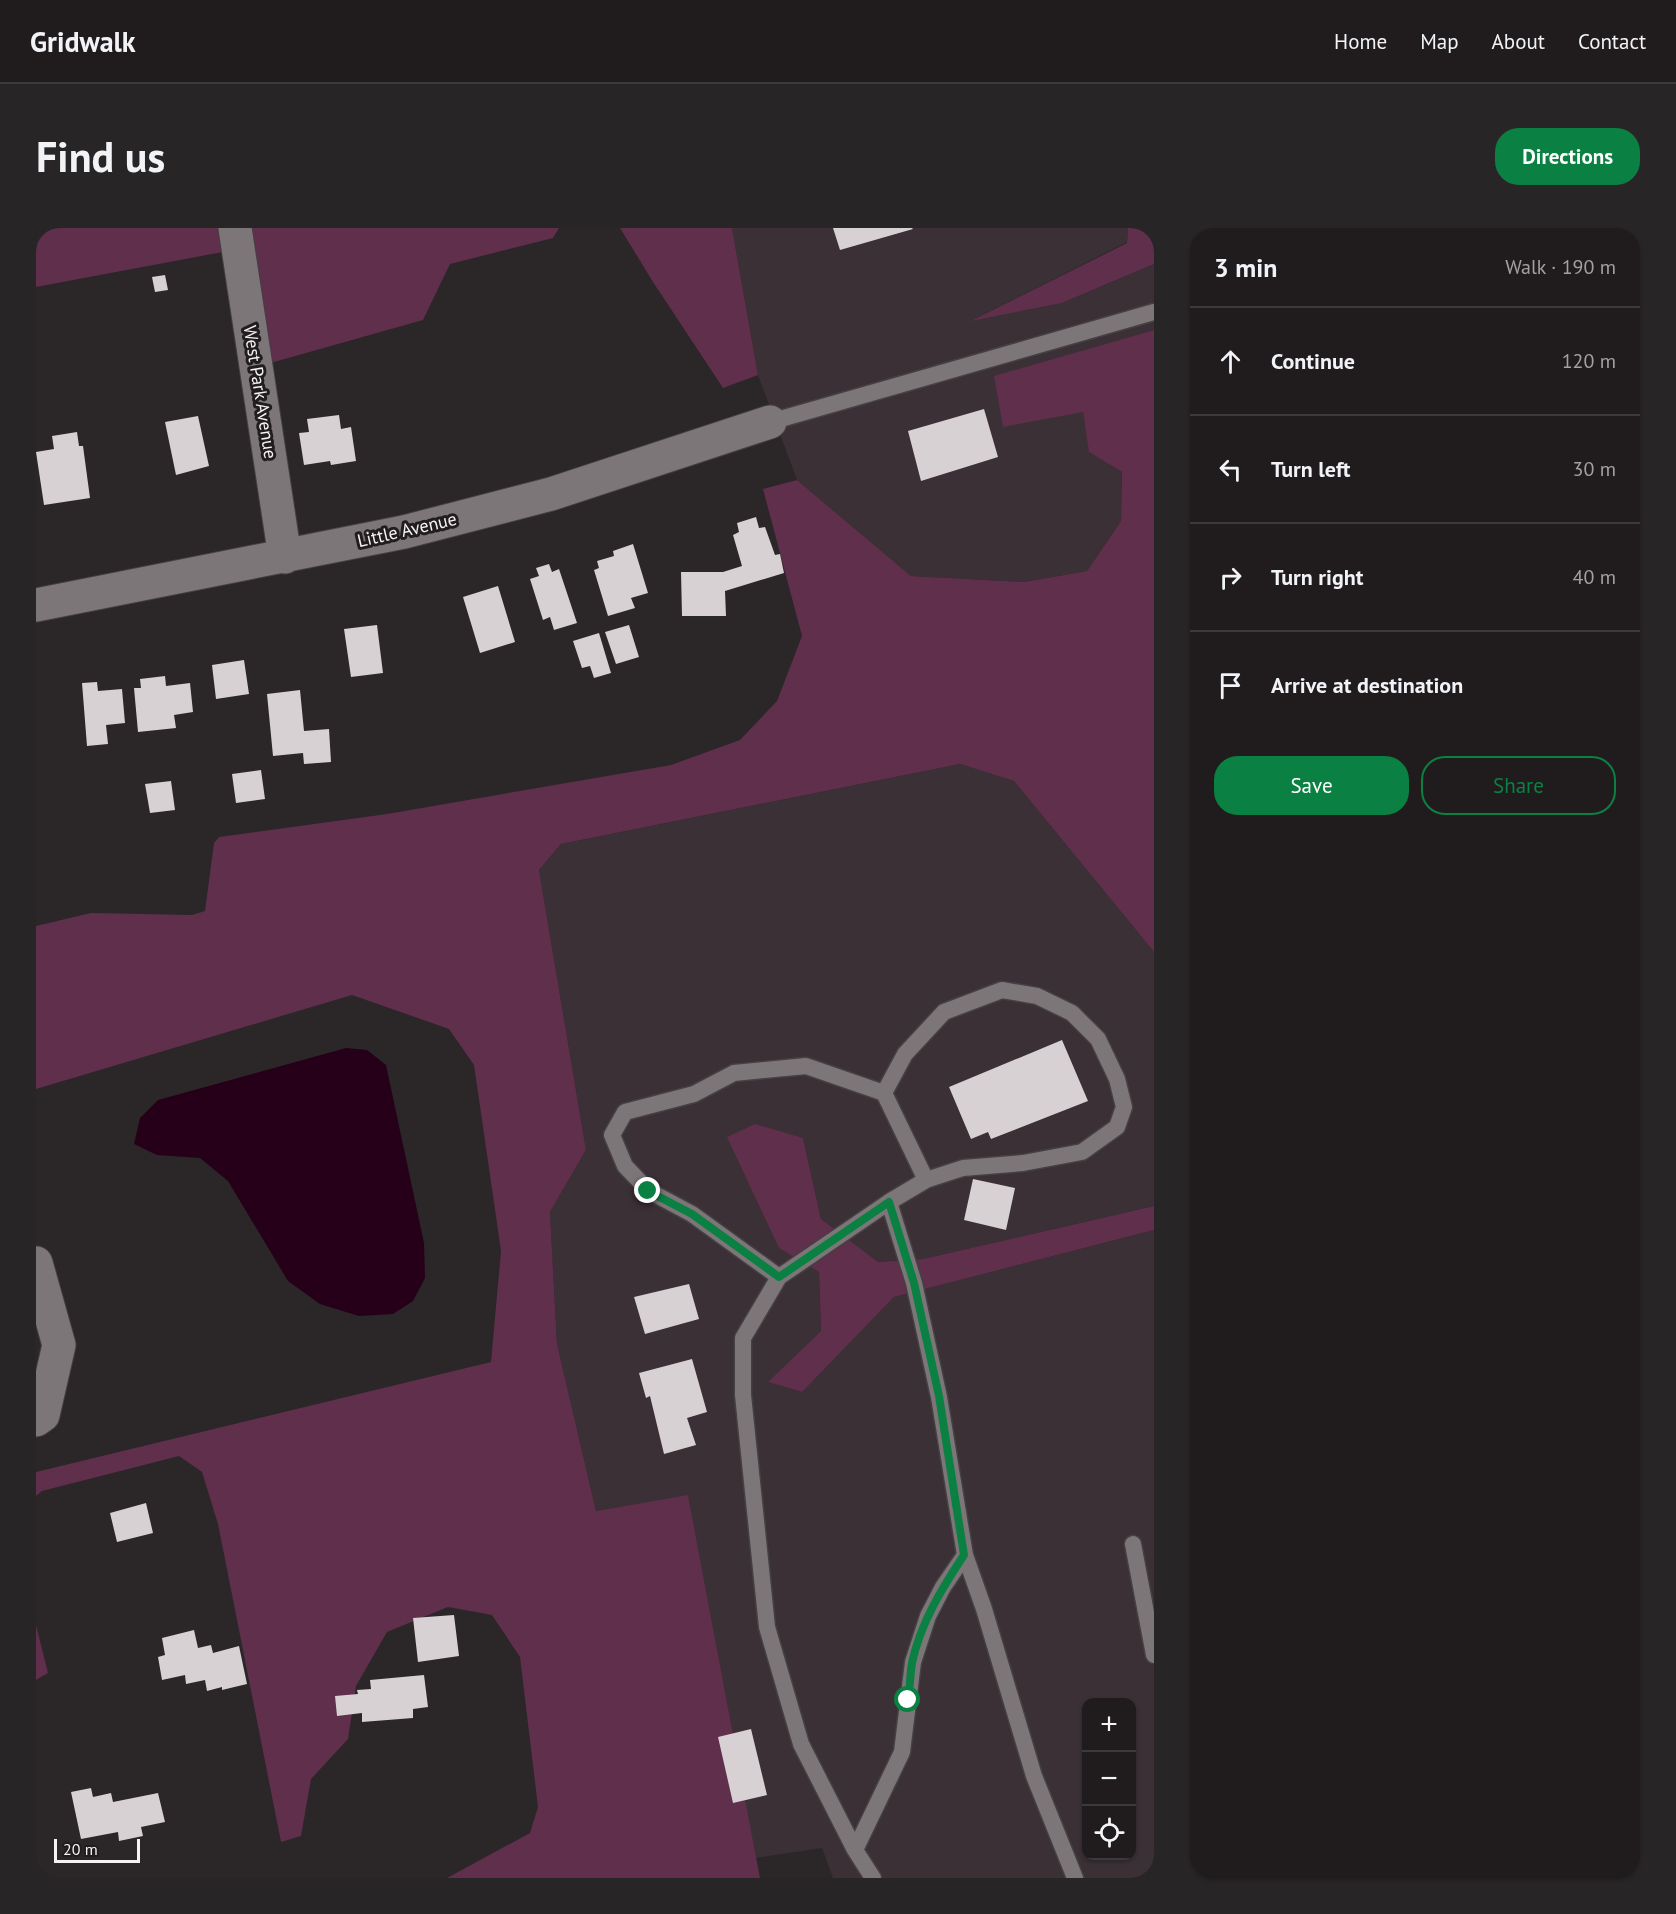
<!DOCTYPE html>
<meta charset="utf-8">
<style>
:root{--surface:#201c1e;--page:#282527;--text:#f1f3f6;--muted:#a2a1a4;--line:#3d3a3c;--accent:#0b8043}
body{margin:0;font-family:"PT Sans",sans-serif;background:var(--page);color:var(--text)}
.controls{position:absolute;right:18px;bottom:18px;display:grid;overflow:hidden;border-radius:12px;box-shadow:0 2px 4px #0004}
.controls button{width:54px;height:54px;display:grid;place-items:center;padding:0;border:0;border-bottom:2px solid var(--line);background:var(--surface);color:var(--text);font:30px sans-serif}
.scale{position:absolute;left:18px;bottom:15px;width:86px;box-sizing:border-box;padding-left:6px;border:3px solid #f5f2f3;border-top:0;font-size:16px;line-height:21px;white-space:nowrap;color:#f5f2f3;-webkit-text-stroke:4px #211d1f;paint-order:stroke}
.stop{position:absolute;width:18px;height:18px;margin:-14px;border:4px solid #0b8043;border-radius:50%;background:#fff}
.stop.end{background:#0b8043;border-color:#fff;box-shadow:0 2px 6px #0008}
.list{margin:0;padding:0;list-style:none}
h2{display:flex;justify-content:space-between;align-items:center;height:78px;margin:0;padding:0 24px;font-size:26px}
h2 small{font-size:20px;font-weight:400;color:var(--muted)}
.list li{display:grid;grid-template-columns:39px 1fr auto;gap:18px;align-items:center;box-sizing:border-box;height:108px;padding:0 24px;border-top:2px solid var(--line)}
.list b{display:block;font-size:22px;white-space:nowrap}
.list em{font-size:20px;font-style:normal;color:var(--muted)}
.actions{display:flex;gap:12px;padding:18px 24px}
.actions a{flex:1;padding:14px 0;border:2px solid var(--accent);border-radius:24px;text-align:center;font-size:21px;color:var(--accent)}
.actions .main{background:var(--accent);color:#fff}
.icon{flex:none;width:33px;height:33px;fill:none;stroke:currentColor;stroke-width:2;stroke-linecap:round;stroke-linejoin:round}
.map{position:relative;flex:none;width:1118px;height:1650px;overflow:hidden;border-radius:24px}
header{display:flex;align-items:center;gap:36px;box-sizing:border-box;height:84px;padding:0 30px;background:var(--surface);border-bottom:2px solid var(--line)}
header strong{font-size:28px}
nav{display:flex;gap:33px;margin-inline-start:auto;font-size:21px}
.intro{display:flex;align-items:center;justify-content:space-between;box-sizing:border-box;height:144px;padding:0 36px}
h1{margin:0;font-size:42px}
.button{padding:15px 27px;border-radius:24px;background:var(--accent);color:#fff;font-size:21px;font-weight:700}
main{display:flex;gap:36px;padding:0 36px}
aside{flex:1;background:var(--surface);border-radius:24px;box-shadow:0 2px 4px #0004}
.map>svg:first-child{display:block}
</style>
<header>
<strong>Gridwalk</strong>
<nav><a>Home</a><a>Map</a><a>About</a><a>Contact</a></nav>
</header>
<div class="intro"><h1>Find us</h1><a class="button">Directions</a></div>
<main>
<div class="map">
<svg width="1118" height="1650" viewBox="0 0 1118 1650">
<rect width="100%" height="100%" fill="#2b2628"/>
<path fill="#3a3035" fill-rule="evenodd" d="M 696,0 L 1092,0 L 1091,14 L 937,92 L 1026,75 L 1118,36 L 1118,102 L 958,149 L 1047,184 L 1054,224 L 1086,244 L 1085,293 L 1051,343 L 988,354 L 875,348 L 761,252 L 722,147 Z
M 924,536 L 978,553 L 1118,724 L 1118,978 L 887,1031 L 841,1034 L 785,991 L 767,910 L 743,1020 L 783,1043 L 785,1103 L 733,1154 L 765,1164 L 858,1069 L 1118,1002 L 1118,1650 L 797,1650 L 786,1620 L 720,1630 L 652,1268 L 560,1283 L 521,1116 L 514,984 L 550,922 L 503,642 L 525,616 ZM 1050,1474 L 1096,1474 L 1096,1628 L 1050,1628 Z"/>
<path fill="#5f2f4b" d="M 0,0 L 188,0 L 192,23 L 0,59 Z
M 209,0 L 523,0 L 517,10 L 414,36 L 387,92 L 231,136 Z
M 584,0 L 696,0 L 722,147 L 687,160 L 617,54 Z
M 1092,0 L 1118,0 L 1118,36 L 1026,75 L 935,93 L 1091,15 Z
M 1118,102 L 1118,724 L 978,553 L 924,536 L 525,616 L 503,642 L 550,922 L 514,984 L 521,1116 L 560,1283 L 652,1267 L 724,1650 L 411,1650 L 494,1605 L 502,1579 L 484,1429 L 456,1387 L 412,1379 L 351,1404 L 320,1458 L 312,1511 L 275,1551 L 265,1608 L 245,1614 L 182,1296 L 166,1244 L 143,1228 L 6,1263 L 0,1268 L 0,1244 L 455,1134 L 465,1023 L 438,837 L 413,801 L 316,767 L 0,861 L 0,698 L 55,685 L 156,687 L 169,683 L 178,615 L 183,609 L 351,586 L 635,537 L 704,512 L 741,473 L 766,408 L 727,261 L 761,252 L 875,348 L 988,354 L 1051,343 L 1085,293 L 1086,244 L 1053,224 L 1047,184 L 967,199 L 958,148 Z
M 719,896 L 767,910 L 785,991 L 842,1034 L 887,1031 L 1118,978 L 1118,1002 L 858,1069 L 766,1164 L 732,1154 L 785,1103 L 783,1044 L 743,1020 L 691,909 Z
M 0,1397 L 12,1445 L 0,1452 Z"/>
<path fill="#260018" d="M 310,820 L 331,822 L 350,837 L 388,1015 L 389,1050 L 377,1073 L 357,1086 L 323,1088 L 284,1076 L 252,1053 L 192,953 L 164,930 L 121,927 L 98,916 L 104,890 L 122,872 Z"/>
<path fill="#d7d1d4" d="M 797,0 L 876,0 L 877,1 L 804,22 Z
M 129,47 L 132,62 L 119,64 L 116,49 Z
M 948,181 L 962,229 L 885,253 L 872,203 Z
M 303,187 L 305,201 L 315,199 L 320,233 L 295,237 L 294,233 L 268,237 L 263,205 L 273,204 L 271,191 Z
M 162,188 L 173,238 L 140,247 L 129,194 Z
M 41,204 L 43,218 L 47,218 L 54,270 L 8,277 L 0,224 L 18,221 L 16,208 Z
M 720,289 L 723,300 L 729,299 L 739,327 L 744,326 L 748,345 L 689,363 L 690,388 L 646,388 L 645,344 L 687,344 L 706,338 L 697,307 L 703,304 L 701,295 Z
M 597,316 L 612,365 L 595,370 L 599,380 L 572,388 L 558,342 L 563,340 L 561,333 L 578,328 L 577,323 Z
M 513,336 L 516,344 L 523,341 L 541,395 L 518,402 L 514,389 L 507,392 L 494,351 L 503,348 L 500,340 Z
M 462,358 L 479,414 L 444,425 L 427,369 Z
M 341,397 L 347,445 L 315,449 L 308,401 Z
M 593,397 L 603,429 L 580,436 L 569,404 Z
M 563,405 L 575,445 L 558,450 L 554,438 L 546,440 L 537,413 Z
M 208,432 L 213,466 L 180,471 L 176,437 Z
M 129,448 L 130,458 L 154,455 L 157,484 L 138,487 L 140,500 L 102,504 L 98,460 L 105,460 L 104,451 Z
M 61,454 L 62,463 L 86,461 L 89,495 L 70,497 L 72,516 L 51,518 L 46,455 Z
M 264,462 L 268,503 L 293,501 L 295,534 L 268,536 L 267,525 L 237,528 L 231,466 Z
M 225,542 L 229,571 L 200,575 L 196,546 Z
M 135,553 L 139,582 L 114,585 L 109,556 Z
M 1026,812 L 1052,873 L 955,911 L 952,904 L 935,911 L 913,859 Z
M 937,951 L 979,960 L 970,1002 L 928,992 Z
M 653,1056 L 663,1091 L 609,1106 L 598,1069 Z
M 656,1131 L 671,1184 L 651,1190 L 660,1217 L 628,1226 L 614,1168 L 610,1170 L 603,1145 Z
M 110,1275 L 117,1305 L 81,1314 L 74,1285 Z
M 418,1387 L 423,1428 L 382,1434 L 377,1390 Z
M 158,1402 L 162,1420 L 175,1417 L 177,1425 L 203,1418 L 211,1456 L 186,1462 L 186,1459 L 171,1463 L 169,1452 L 150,1456 L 149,1447 L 126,1452 L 122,1429 L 129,1427 L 126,1410 Z
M 388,1447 L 392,1479 L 377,1481 L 377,1490 L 326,1494 L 326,1485 L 301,1488 L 299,1468 L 322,1466 L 321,1462 L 335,1461 L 334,1452 Z
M 715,1501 L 731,1567 L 697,1575 L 682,1509 Z
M 55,1560 L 57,1569 L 75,1565 L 77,1574 L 122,1565 L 129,1594 L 105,1599 L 107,1608 L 83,1613 L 82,1604 L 45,1611 L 35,1564 Z"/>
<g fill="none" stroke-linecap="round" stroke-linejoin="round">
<g stroke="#454143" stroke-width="19">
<path id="lane" d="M 734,194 L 1118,84
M 848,865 L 890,952
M 853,974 L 878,1055 L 903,1169 L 929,1327 L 948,1381 L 998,1548 L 1039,1650
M 743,1049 L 656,986 L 613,963 L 589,938 L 576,907 L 589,884 L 658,866 L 698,845 L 770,838 L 848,865 L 869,826 L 908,784 L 966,762 L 1001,768 L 1036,785 L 1062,811 L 1081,851 L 1088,879 L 1081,899 L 1046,924 L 987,935 L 927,940 L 890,952 L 853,974 L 743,1049 L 707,1110 L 707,1167 L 731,1399 L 765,1516 L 819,1622 L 837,1650
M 1097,1316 L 1118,1427
M 819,1622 L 866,1524 L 877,1434 L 892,1388 L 907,1359 L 929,1327"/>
</g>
<g stroke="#454143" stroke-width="35">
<path id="street" d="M 199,0 L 249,329
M 0,377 L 368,304 L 515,266 L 734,194
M 0,1035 L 23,1117 L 7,1187 L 0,1192"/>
</g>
<use href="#lane" stroke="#7c7679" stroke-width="16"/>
<use href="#street" stroke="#7c7679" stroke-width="33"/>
</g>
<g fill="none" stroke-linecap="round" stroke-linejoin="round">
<path stroke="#0b8043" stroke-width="8" d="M 612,963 L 656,986 L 743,1049 L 853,974 L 878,1055 L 903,1168 L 928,1327 C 906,1360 884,1396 876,1435 C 874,1447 874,1460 872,1472"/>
</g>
<g text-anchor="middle" stroke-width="6" stroke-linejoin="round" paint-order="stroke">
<g font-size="18" fill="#f5f2f3" stroke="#211d1f">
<text transform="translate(224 164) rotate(81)" y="6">West Park Avenue</text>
<text transform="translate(371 302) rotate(-13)" y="6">Little Avenue</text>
</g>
</g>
</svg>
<div class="controls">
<button>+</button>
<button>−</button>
<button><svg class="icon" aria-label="locate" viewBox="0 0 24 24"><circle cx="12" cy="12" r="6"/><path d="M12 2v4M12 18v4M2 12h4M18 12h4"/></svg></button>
</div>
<div class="scale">20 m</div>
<div class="stop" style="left:872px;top:1472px"></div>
<div class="stop end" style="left:612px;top:963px"></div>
</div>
<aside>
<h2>3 min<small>Walk · 190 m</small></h2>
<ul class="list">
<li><svg class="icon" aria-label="ahead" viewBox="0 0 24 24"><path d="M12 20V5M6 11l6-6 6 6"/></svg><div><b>Continue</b></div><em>120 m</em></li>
<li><svg class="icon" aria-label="left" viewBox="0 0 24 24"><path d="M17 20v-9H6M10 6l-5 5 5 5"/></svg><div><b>Turn left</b></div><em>30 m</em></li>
<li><svg class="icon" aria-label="right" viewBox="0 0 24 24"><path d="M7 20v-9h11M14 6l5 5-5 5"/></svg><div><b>Turn right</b></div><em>40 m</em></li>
<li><svg class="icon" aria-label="arrive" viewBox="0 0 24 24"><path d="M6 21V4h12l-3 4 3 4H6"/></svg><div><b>Arrive at destination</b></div></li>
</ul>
<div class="actions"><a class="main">Save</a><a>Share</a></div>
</aside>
</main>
